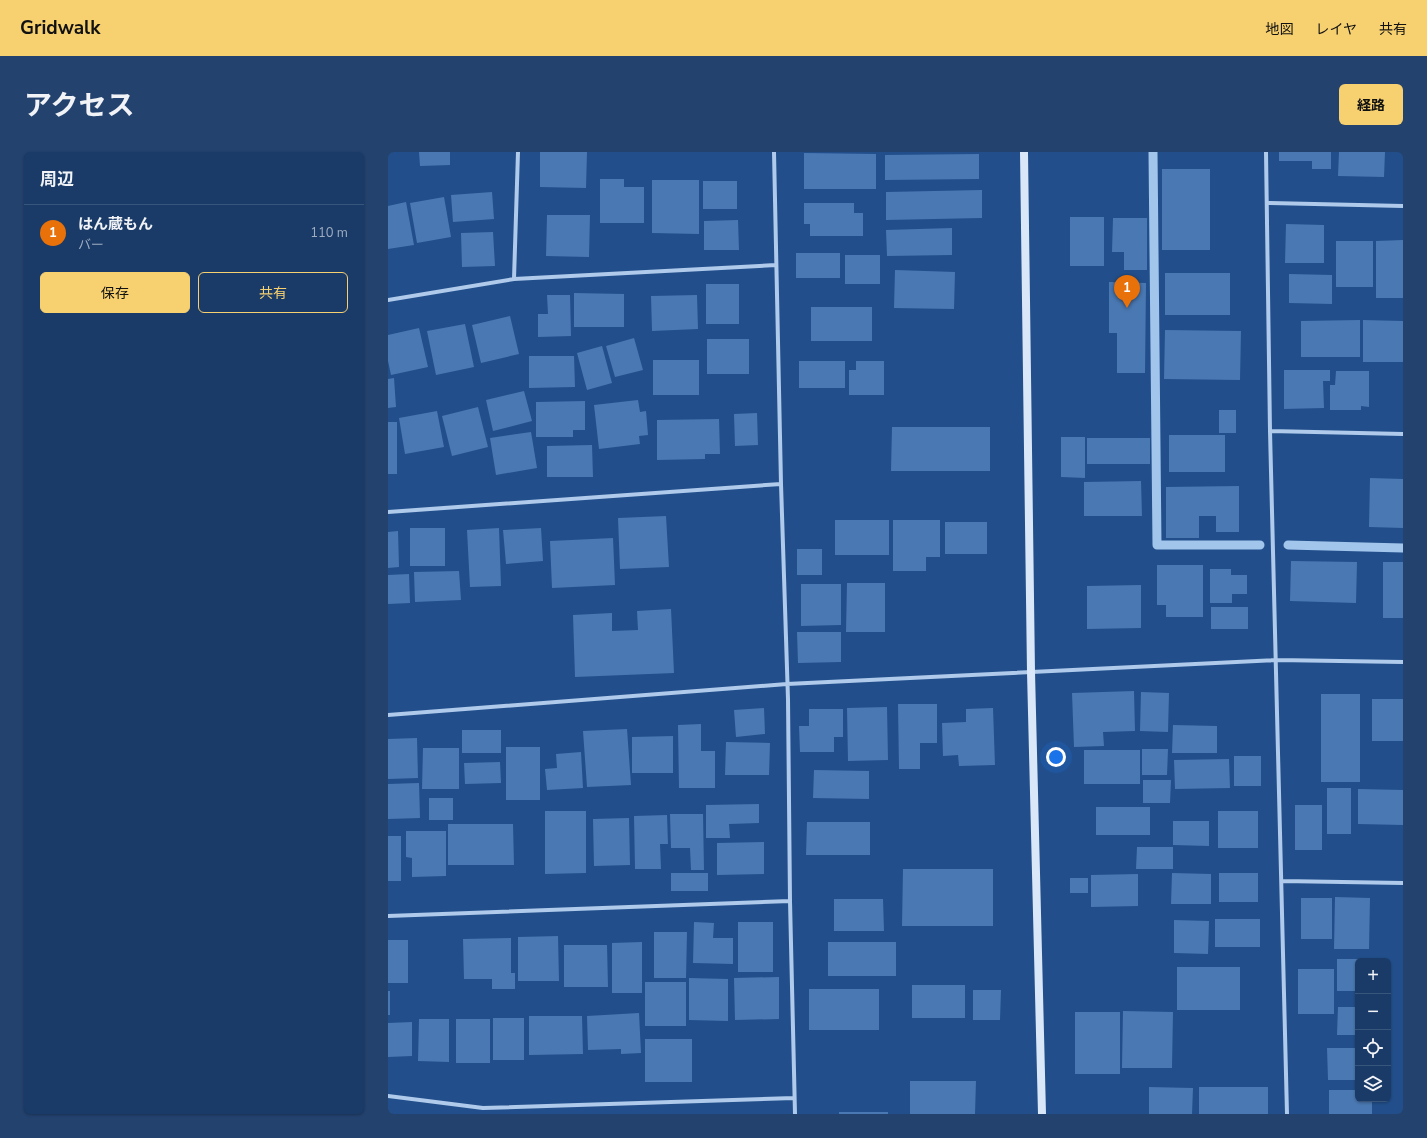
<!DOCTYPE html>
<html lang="ja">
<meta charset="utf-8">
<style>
:root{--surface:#1a3b68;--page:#23426e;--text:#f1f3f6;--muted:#9fadc0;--line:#38557c;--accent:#f7d070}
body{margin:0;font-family:"Nunito Sans","Noto Sans JP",sans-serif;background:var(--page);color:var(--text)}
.controls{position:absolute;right:12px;bottom:12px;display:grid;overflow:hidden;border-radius:6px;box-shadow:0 1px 3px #0004}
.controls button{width:36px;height:36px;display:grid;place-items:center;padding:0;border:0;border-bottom:1px solid var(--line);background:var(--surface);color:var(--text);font:20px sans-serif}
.you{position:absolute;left:668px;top:605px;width:14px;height:14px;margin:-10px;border:3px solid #fff;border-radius:50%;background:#1a73e8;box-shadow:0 0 0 6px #1a73e833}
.badge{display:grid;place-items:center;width:26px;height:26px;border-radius:50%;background:var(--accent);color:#fff;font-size:13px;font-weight:700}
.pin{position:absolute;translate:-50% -33px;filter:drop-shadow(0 1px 2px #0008)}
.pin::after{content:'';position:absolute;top:21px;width:14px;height:12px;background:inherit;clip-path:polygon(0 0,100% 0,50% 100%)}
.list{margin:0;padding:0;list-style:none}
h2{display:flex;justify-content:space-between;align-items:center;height:52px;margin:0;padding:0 16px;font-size:17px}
h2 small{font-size:13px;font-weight:400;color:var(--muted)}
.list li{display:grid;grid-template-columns:26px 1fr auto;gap:12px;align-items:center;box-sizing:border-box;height:56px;padding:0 16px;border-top:1px solid var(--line)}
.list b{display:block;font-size:15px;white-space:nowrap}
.list p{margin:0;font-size:13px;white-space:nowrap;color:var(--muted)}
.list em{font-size:13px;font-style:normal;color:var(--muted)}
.actions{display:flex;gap:8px;padding:12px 16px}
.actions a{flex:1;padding:9px 0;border:1px solid var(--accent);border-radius:6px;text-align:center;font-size:14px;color:var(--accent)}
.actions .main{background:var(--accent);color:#111}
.icon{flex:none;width:22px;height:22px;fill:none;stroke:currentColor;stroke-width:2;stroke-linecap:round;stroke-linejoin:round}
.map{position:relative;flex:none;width:1015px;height:962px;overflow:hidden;border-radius:6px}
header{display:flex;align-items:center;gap:24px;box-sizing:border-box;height:56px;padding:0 20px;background:var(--accent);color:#111}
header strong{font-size:19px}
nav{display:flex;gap:22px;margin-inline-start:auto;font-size:14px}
.intro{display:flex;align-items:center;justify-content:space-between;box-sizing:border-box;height:96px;padding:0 24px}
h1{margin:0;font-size:28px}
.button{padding:10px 18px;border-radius:6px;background:var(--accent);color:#111;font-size:14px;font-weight:700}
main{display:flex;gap:24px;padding:0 24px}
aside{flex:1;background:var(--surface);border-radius:6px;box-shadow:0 1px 3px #0004}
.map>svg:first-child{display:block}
</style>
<header>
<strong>Gridwalk</strong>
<nav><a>地図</a><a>レイヤ</a><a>共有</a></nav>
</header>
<div class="intro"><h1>アクセス</h1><a class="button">経路</a></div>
<main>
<aside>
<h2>周辺<small></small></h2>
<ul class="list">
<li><span class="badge" style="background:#e8710a">1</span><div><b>はん蔵もん</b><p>バー</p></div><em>110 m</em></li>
</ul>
<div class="actions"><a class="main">保存</a><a>共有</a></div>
</aside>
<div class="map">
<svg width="1015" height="962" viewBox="0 0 1015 962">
<rect width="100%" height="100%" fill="#224f8b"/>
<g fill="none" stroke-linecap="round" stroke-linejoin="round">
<path stroke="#a2c5ec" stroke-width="9" d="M 765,0 L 769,393 L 872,393
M 900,393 L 1015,396"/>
</g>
<path fill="#4a78b2" d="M 31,0 L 62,0 L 62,13 L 32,14 Z
M 152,0 L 199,0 L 198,36 L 152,35 Z
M 891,0 L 943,0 L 943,17 L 924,17 L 924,9 L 891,9 Z
M 951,0 L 997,0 L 996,25 L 950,24 Z
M 416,1 L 488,2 L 488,37 L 416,37 Z
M 591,2 L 591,27 L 497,28 L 497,3 Z
M 774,17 L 822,17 L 822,98 L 774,98 Z
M 212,27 L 236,27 L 236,35 L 256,35 L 256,71 L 212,71 Z
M 264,28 L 311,28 L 311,82 L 264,81 Z
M 315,29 L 349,29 L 349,57 L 315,57 Z
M 594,38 L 594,66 L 498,68 L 498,40 Z
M 104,40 L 106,67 L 65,70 L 63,43 Z
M 56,45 L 63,85 L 29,91 L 22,51 Z
M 18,50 L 26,93 L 0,97 L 0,54 Z
M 416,51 L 466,51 L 466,61 L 475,61 L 475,84 L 422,84 L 422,72 L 416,72 Z
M 159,63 L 202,63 L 201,105 L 158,104 Z
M 682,65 L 716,65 L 716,114 L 682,114 Z
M 725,66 L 759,66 L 759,118 L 736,118 L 736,100 L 724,100 Z
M 350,68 L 351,98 L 316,98 L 316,69 Z
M 898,72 L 936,73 L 936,111 L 897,111 Z
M 564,76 L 564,103 L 499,104 L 498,78 Z
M 105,80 L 107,114 L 74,115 L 73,81 Z
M 1015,88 L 1015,146 L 988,146 L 988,89 Z
M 948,89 L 985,89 L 985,135 L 948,135 Z
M 408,101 L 452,101 L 452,126 L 408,126 Z
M 457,103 L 492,103 L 492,132 L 457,132 Z
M 507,118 L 567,120 L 566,157 L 506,156 Z
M 777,121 L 842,121 L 842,163 L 777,163 Z
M 901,122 L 944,123 L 944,152 L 901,151 Z
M 721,130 L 758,131 L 757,221 L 729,221 L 729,181 L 721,181 Z
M 318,132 L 351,132 L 351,172 L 318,172 Z
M 186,141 L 236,142 L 236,175 L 186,175 Z
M 159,143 L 182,143 L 183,184 L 150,185 L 150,162 L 160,162 Z
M 309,143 L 310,177 L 264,179 L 263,144 Z
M 423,155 L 484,155 L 484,189 L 423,189 Z
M 122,164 L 131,202 L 93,211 L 84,173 Z
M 972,168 L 972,205 L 913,205 L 913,169 Z
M 975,168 L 1015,169 L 1015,210 L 975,210 Z
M 77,172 L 86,215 L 48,223 L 39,179 Z
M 31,176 L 40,215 L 3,223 L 0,209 L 0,183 Z
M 777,178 L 853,179 L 852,228 L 776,227 Z
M 246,186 L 255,218 L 227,225 L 218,194 Z
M 319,187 L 361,187 L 361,222 L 319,222 Z
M 214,194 L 224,231 L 199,238 L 189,201 Z
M 141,204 L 186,204 L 187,235 L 141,236 Z
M 265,208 L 311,208 L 311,243 L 265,243 Z
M 411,209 L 457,209 L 457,236 L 411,236 Z
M 468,209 L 496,209 L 496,243 L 461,243 L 461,218 L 468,218 Z
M 896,218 L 942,218 L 942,229 L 935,229 L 936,256 L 896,257 Z
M 948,219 L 981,219 L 981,255 L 973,254 L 973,258 L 942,258 L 942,233 L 947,233 Z
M 6,226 L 8,255 L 0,256 L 0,227 Z
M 136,239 L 144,269 L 105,279 L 98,248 Z
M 250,248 L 252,260 L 258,259 L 260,283 L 251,284 L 252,292 L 211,297 L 206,253 Z
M 197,249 L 197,278 L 185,278 L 185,285 L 148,285 L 148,250 Z
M 90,255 L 100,295 L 64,304 L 54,264 Z
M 831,258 L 848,258 L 848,281 L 831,281 Z
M 49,259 L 56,295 L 17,302 L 11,266 Z
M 369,261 L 370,293 L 347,294 L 346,262 Z
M 331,267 L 332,302 L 317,302 L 317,307 L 269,308 L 269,268 Z
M 0,270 L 9,270 L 9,322 L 0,322 Z
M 504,275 L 602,275 L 602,319 L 503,319 Z
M 143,280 L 149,316 L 108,323 L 102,286 Z
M 781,283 L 837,283 L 837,320 L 781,320 Z
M 673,285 L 697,285 L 697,326 L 673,325 Z
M 699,286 L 762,286 L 762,312 L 699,312 Z
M 204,293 L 205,325 L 159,325 L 159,294 Z
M 982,326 L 1015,327 L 1015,376 L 981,375 Z
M 753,329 L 754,364 L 696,364 L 696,330 Z
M 851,334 L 851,380 L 828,380 L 828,364 L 811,364 L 811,386 L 778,386 L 778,335 Z
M 278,364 L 281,415 L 232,417 L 230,366 Z
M 447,368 L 501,368 L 501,403 L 447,403 Z
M 505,368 L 552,368 L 552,405 L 538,405 L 538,419 L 505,419 Z
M 557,370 L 599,370 L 599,402 L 557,402 Z
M 22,376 L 57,376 L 57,414 L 22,414 Z
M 111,376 L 113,434 L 82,435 L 79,378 Z
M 153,376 L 155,409 L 118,412 L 115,378 Z
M 10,379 L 11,415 L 0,416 L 0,380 Z
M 225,386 L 227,433 L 164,436 L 162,389 Z
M 409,397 L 434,397 L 434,423 L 409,423 Z
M 903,409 L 969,410 L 968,451 L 902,449 Z
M 995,410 L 1015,410 L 1015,466 L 995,466 Z
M 769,413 L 815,413 L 815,465 L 778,465 L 778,453 L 769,453 Z
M 822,417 L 843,417 L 843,423 L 859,423 L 859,442 L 844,442 L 844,451 L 822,451 Z
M 71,419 L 73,448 L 27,450 L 26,420 Z
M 21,422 L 22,451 L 0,452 L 0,423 Z
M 459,431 L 497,431 L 497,480 L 458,480 Z
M 413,432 L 453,432 L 453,473 L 413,474 Z
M 753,433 L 753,476 L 699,477 L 699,434 Z
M 823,455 L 860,455 L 860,477 L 823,477 Z
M 283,457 L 286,521 L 187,525 L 185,463 L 224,461 L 224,479 L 250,478 L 249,459 Z
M 409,480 L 453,480 L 453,510 L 410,511 Z
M 746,539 L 747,579 L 715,580 L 716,594 L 686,595 L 684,541 Z
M 753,540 L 781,541 L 780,580 L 752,579 Z
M 933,542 L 972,542 L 972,630 L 933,630 Z
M 984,547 L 1015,547 L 1015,589 L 984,589 Z
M 510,552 L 549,552 L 549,591 L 532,591 L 532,617 L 511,617 Z
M 499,555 L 500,608 L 460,609 L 459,556 Z
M 376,556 L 377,582 L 348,585 L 346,558 Z
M 605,556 L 607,613 L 571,614 L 570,603 L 555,604 L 554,571 L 578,570 L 578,557 Z
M 421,557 L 455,557 L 455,585 L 446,585 L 446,600 L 412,600 L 411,574 L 421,574 Z
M 313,572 L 313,599 L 327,599 L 327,636 L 291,636 L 290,573 Z
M 785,573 L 829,574 L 829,601 L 784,601 Z
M 239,577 L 243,633 L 199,635 L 195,579 Z
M 74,578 L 113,578 L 113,601 L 74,601 Z
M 285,584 L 285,621 L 244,621 L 244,585 Z
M 29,586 L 30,626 L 0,627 L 0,587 Z
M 338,590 L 382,591 L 381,623 L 337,623 Z
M 118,595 L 152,595 L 152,648 L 118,648 Z
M 35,596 L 71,596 L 71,637 L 34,637 Z
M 754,597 L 780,597 L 779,623 L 754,623 Z
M 696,598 L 752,598 L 752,632 L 696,632 Z
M 193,600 L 195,636 L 159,638 L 157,617 L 169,616 L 168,602 Z
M 846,604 L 873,604 L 873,634 L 846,634 Z
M 841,607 L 842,636 L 787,637 L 786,608 Z
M 112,610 L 113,631 L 77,632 L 76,611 Z
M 426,618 L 481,619 L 481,647 L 425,646 Z
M 755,628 L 783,628 L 782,651 L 755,651 Z
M 31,631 L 32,666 L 0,667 L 0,632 Z
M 939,636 L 963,636 L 963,682 L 939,682 Z
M 970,637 L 1015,638 L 1015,673 L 970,672 Z
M 41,646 L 65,646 L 65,668 L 41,668 Z
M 371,652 L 371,671 L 341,672 L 342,686 L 318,686 L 318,653 Z
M 907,653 L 934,653 L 934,698 L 907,698 Z
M 708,655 L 762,655 L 762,683 L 708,683 Z
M 157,659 L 198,659 L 198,721 L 157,722 Z
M 830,659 L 870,659 L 870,696 L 830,696 Z
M 282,662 L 315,662 L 316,718 L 303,718 L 302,696 L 283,696 Z
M 279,663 L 280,692 L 272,692 L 273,717 L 247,717 L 246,664 Z
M 241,666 L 242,713 L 206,714 L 205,667 Z
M 785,669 L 821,669 L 821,694 L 785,693 Z
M 419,670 L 482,670 L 482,703 L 418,703 Z
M 60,672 L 125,672 L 126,713 L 60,713 Z
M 18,679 L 58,679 L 58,724 L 24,725 L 24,706 L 18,705 Z
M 0,684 L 13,684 L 13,729 L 0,729 Z
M 376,690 L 376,722 L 329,723 L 329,691 Z
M 749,695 L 785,695 L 785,717 L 748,717 Z
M 515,717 L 605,717 L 605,774 L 514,774 Z
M 283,721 L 320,721 L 320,739 L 283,739 Z
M 784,721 L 823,722 L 823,752 L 783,752 Z
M 831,721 L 870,721 L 870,750 L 831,750 Z
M 750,722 L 750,754 L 703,755 L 703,723 Z
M 682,726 L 700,726 L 700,741 L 682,741 Z
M 947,745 L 982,746 L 981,797 L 946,797 Z
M 913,746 L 944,746 L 944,787 L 913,787 Z
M 446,747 L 495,747 L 496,779 L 446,779 Z
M 827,767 L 872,767 L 872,795 L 827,795 Z
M 786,768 L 821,769 L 820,802 L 786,801 Z
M 306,770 L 326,771 L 325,786 L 345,786 L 345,812 L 305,811 Z
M 350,770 L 385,770 L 385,820 L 350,820 Z
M 266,780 L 299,780 L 298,826 L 266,826 Z
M 170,784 L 171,829 L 130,829 L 130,785 Z
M 123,786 L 123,821 L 127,821 L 127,837 L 104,837 L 104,827 L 76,827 L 75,787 Z
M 0,788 L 20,788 L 20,831 L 0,831 Z
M 254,790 L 254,841 L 224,841 L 224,791 Z
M 440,790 L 508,790 L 508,824 L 440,824 Z
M 176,793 L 219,793 L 220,835 L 176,835 Z
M 949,807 L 982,807 L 982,809 L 970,809 L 970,839 L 949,839 Z
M 789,815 L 852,815 L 852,858 L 789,858 Z
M 910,817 L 946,817 L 946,862 L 910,862 Z
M 391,825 L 391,867 L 347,868 L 346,826 Z
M 301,826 L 340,827 L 340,869 L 301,868 Z
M 257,830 L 298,830 L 298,874 L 257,874 Z
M 524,833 L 577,833 L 577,866 L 524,866 Z
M 421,837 L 491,837 L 491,878 L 421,878 Z
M 585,838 L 613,838 L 612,868 L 585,868 Z
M 0,839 L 2,839 L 2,863 L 0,863 Z
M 950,855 L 970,855 L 970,883 L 949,883 Z
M 735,859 L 785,860 L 784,916 L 734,916 Z
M 687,860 L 732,860 L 732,922 L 687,922 Z
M 251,861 L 253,901 L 233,902 L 233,897 L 200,898 L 199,864 Z
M 141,864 L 194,864 L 195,902 L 141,903 Z
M 105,866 L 136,866 L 136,908 L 105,908 Z
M 31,867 L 61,867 L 61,910 L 30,909 Z
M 68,867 L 102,867 L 102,911 L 68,911 Z
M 24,870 L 24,904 L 0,905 L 0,871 Z
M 257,887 L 304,887 L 304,930 L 257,930 Z
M 939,896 L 970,896 L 970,928 L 940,928 Z
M 522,929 L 588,929 L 587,962 L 522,962 Z
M 761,935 L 805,936 L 804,962 L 761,962 Z
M 811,935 L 880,935 L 880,962 L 811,962 Z
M 941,938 L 970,938 L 970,947 L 984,947 L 984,962 L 941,962 Z
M 451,960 L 500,960 L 500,962 L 451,962 Z"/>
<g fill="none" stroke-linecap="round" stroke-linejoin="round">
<path stroke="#afcaeb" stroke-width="4" d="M 386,0 L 393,332 L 400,547 L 402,749 L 407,962
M 878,0 L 882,279 L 899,962
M 879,51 L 1015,54
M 126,127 L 130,0
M 0,148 L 126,127 L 388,113
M 882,279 L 1015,282
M 0,360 L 393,332
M 0,563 L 399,532 L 889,508 L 1015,510
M 894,729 L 1015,731
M 0,764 L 402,749
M 0,944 L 95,956 L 406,946"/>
<path stroke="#dae7f9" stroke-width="8" d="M 636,0 L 643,520 L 654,962"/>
</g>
</svg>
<div class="controls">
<button>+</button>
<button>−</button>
<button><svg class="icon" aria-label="locate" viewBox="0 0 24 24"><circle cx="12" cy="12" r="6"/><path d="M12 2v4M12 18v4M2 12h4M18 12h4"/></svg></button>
<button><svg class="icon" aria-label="layers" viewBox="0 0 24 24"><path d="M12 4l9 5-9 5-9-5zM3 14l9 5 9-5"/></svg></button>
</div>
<div class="you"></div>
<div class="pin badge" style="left:739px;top:156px;background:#e8710a">1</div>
</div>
</main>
